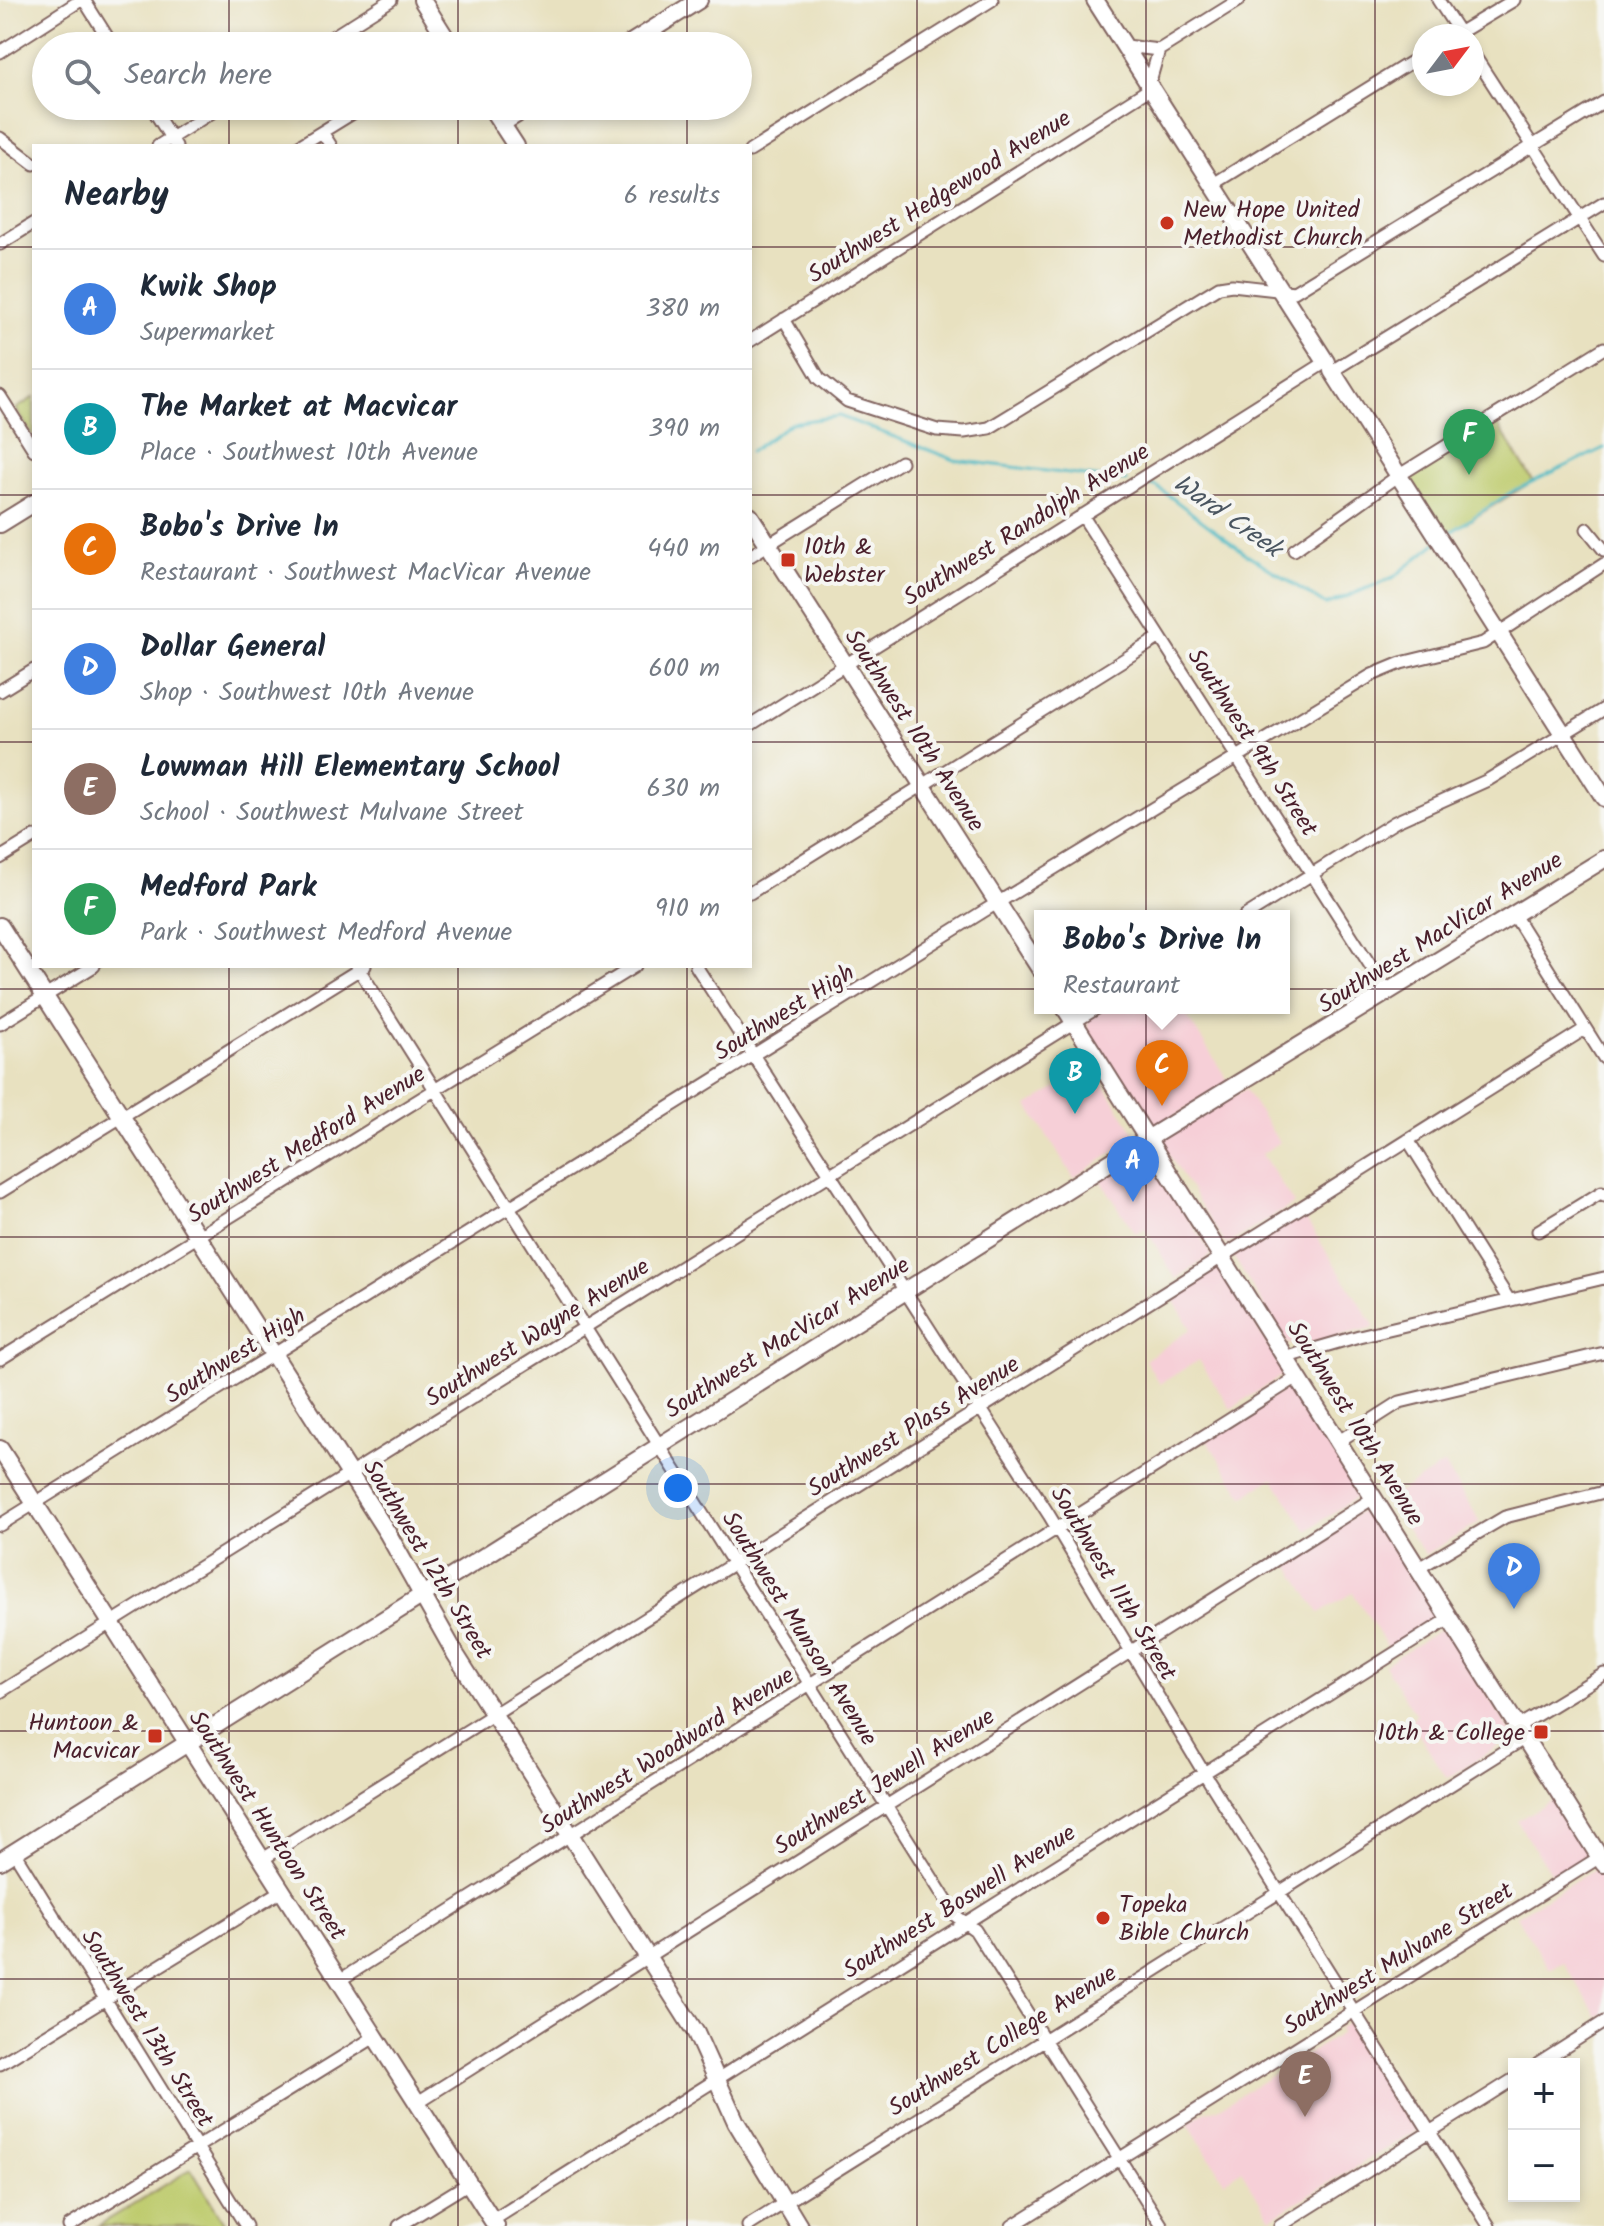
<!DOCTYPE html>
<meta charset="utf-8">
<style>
:root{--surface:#fff;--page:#f2f2f3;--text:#1f2937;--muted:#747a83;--line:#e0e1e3;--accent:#d93025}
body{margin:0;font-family:Kalam,sans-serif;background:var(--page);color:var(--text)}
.controls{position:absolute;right:24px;bottom:24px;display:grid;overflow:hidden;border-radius:0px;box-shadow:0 4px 12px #0003}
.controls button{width:72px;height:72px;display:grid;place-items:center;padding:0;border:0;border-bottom:2px solid var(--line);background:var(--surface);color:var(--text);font:40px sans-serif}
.compass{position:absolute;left:1412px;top:24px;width:72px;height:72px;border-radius:50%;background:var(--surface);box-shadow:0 4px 12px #0003;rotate:58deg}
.you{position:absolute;left:678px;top:1488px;width:28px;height:28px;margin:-20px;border:6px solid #fff;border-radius:50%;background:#1a73e8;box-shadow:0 0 0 12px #1a73e833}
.badge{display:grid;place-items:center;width:52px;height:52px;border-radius:50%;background:var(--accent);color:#fff;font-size:26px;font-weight:700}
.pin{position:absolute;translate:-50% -66px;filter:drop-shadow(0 2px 4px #0008)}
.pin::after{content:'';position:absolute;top:42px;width:28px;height:24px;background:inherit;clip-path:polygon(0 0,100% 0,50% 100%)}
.popup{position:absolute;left:1034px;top:910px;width:256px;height:104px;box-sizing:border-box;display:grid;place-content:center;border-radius:0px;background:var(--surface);filter:drop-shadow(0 2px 6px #0005);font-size:26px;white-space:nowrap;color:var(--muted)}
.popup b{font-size:30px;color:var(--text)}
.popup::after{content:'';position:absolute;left:50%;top:100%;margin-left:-16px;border:16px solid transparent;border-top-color:var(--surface)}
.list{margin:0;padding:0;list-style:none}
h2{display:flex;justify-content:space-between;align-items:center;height:104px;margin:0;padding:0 32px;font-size:34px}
h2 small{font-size:26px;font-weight:400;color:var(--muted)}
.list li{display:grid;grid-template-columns:52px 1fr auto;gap:24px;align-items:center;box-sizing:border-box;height:120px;padding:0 32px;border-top:2px solid var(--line)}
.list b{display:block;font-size:30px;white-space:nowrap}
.list p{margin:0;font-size:26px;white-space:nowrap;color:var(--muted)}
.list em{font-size:26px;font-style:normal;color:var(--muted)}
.icon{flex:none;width:44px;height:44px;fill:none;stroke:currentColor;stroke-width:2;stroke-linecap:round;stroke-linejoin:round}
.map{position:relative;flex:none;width:1604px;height:2226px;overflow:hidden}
.search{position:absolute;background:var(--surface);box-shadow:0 4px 12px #0003;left:32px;top:32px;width:720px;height:88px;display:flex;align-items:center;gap:20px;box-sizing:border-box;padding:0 28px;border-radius:44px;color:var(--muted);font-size:30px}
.panel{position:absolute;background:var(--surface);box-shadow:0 4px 12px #0003;left:32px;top:144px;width:720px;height:824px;border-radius:0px}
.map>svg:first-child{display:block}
</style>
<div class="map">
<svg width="1604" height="2226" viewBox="0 0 1604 2226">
<rect width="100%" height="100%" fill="#f6f6f2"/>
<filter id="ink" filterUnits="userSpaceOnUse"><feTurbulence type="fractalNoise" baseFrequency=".0125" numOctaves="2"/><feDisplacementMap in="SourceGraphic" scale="16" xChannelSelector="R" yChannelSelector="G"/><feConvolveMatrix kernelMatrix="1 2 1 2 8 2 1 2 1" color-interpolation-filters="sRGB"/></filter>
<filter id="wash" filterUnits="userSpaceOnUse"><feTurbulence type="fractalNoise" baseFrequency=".006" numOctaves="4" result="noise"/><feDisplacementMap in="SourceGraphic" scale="32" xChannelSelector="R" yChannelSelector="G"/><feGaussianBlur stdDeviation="1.8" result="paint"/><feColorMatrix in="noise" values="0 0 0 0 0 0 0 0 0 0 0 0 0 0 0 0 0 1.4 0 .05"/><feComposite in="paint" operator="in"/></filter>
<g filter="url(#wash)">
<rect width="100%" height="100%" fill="#e8e1c0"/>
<path fill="#f6cfd7" d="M 1105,1008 L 1182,1008 L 1230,1084 L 1152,1129 L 1087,1031 L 1088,1019 Z
M 1092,1066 L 1137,1137 L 1074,1178 L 1028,1106 Z
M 1245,1089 L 1279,1142 L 1262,1154 L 1294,1204 L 1226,1245 L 1162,1144 L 1164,1138 Z
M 1146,1150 L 1212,1255 L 1176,1279 L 1145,1228 L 1135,1233 L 1098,1176 Z
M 1301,1212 L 1375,1327 L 1297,1346 L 1287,1343 L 1233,1256 Z
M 1219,1268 L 1286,1373 L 1231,1409 L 1199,1360 L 1160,1384 L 1145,1360 L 1191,1329 L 1171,1296 Z
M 1290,1386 L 1297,1388 L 1361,1494 L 1307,1531 L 1273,1478 L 1244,1497 L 1206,1439 Z
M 1444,1464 L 1480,1522 L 1425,1555 L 1387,1500 Z
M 1365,1509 L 1373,1512 L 1438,1615 L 1389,1649 L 1353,1593 L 1319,1613 L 1285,1559 Z
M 1439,1630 L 1447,1631 L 1512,1733 L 1507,1741 L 1447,1778 L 1410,1720 L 1416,1715 L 1384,1665 Z
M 1555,1798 L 1587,1854 L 1578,1864 L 1554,1878 L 1517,1821 Z
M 1595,1869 L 1604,1877 L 1604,2014 L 1598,2017 L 1563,1962 L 1550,1969 L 1516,1916 Z
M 1352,2021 L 1417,2130 L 1271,2218 L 1241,2170 L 1224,2181 L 1188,2123 L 1206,2111 L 1217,2109 L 1341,2033 L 1338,2028 Z"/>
<path fill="#becb6d" stroke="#84754c" stroke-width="2" d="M 34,397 L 34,438 L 16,409 Z
M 1493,417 L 1533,481 L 1446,535 L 1406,471 Z
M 191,2169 L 226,2226 L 98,2226 Z"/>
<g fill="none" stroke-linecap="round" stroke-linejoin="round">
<path stroke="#4ab8c2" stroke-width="3" d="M 750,452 L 791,423 L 839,416 L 955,460 L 1127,481
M 1143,484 L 1156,486 L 1242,551 L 1326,605 L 1394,577 L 1436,543
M 1445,536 L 1513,491 L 1604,448"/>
</g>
</g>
<g filter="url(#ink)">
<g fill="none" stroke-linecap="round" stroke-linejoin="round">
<g stroke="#81635f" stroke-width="15">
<path id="street" d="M 84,0 L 113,46
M 1438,0 L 1461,35
M 1454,36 L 1514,0
M 318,46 L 391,0
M 1125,46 L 1159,50 L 1239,0
M 0,52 L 81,0
M 1472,52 L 1604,256
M 1149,85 L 1159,50
M 151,106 L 176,146
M 322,132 L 331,146
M 0,138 L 34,164
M 158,146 L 222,106
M 299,146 L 364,106
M 750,151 L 992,0
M 1212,185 L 1424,54
M 0,244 L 34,223
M 784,319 L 819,378 L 847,401 L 937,430 L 964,432 L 989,428 L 1219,287 L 1232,285 L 1294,292 L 1604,102
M 750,341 L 1151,88
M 0,396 L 34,450
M 1082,515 L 1388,993
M 1587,529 L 1604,550
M 1294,550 L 1398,476 L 1604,348
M 750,556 L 901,462
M 0,691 L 34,670
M 750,725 L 1326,362 L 1332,371 L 1604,203
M 0,858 L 34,837
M 750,893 L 1160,637
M 1514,915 L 1604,1058
M 1245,916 L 1395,822 L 1488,780 L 1604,709
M 357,966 L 956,1916 L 975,1930 L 1162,2226
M 696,966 L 1049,1515 L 1204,1773 L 1489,2226
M 0,1024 L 94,966
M 1408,1140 L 1509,1300
M 0,1192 L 365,966
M 1538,1231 L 1602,1192 L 1604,1195
M 1287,1357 L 1359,1336 L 1604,1278
M 0,1359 L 635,966
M 1339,1441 L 1400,1402 L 1604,1353
M 0,1525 L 984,911 L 1372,675 L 1401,663 L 1483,643 L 1604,564
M 1417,1569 L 1505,1517 L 1604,1492
M 0,1692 L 1097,1008
M 1517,1727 L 1604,1674
M 14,1852 L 246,2226
M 263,1859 L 1585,1029
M 340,1980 L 1299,1376
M 0,2064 L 283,1890
M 1538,2064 L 1604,2022
M 418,2102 L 1375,1497
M 493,2220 L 1449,1619
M 69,2226 L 376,2036
M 399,2226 L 469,2183
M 748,2226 L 1525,1738
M 1012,2226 L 1603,1855
M 1280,2226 L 1514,2079"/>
</g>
<g stroke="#81635f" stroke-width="20">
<path id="secondary" d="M 422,0 L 451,46
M 1095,0 L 1326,362
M 626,46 L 699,0
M 490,106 L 516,146
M 501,124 L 530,106
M 1332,371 L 1604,798
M 750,516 L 1040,969
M 0,524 L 34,503
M 0,926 L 388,1534 L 456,1655 L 696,2033 L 736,2122 L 799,2226
M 1065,1008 L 1604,1864
M 0,1449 L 496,2226
M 0,1861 L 1136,1146 L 1604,859"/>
</g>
<use href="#street" stroke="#fff" stroke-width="11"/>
<use href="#secondary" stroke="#fff" stroke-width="16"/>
</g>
</g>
<path fill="none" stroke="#4a1f2b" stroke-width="2" stroke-opacity="0.55" d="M 229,0 L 229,46M 458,0 L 458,46M 687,0 L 687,46M 917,0 L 917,2226M 1146,0 L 1146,2226M 1375,0 L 1375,2226M 229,106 L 229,146M 458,106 L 458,146M 687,106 L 687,146M 0,247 L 34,247M 750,247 L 1604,247M 0,495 L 34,495M 750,495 L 1604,495M 0,742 L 34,742M 750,742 L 1604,742M 229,966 L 229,2226M 458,966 L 458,2226M 687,966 L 687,2226M 0,989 L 1604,989M 0,1237 L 1604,1237M 0,1484 L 1604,1484M 0,1731 L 1604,1731M 0,1979 L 1604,1979"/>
<g fill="#c8321e" stroke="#f6f6f2" stroke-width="3">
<circle cx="1167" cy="223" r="8"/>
<rect x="780" y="552" width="16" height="16" rx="4"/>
<rect x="1533" y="1724" width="16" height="16" rx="4"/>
<rect x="147" y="1728" width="16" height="16" rx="4"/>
<circle cx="1103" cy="1918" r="8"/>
</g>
<g text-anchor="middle" stroke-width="8" stroke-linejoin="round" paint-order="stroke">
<g font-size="24" fill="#4a1f2b" stroke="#f6f6f2">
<text transform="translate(939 196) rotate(-32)" y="8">Southwest Hedgewood Avenue</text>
<text transform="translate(1026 524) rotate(-32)" y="8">Southwest Randolph Avenue</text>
<text transform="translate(915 730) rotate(57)" y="8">Southwest 10th Avenue</text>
<text transform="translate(1253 742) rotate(57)" y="8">Southwest 9th Street</text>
<text transform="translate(1440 932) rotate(-32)" y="8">Southwest MacVicar Avenue</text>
<text transform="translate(784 1012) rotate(-32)" y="8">Southwest High</text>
<text transform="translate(306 1144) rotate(-32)" y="8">Southwest Medford Avenue</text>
<text transform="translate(537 1332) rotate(-32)" y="8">Southwest Wayne Avenue</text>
<text transform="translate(787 1337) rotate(-32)" y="8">Southwest MacVicar Avenue</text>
<text transform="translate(235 1355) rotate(-32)" y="8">Southwest High</text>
<text transform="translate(1356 1423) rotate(58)" y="8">Southwest 10th Avenue</text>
<text transform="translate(913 1426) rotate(-32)" y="8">Southwest Plass Avenue</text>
<text transform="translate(428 1559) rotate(59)" y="8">Southwest 12th Street</text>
<text transform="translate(1114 1583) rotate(59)" y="8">Southwest 11th Street</text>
<text transform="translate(800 1628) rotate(58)" y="8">Southwest Munson Avenue</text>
<text transform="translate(667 1750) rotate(-32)" y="8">Southwest Woodward Avenue</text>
<text transform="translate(884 1781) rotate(-32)" y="8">Southwest Jewell Avenue</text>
<text transform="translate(268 1825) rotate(57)" y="8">Southwest Huntoon Street</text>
<text transform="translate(959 1901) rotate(-32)" y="8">Southwest Boswell Avenue</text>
<text transform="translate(1398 1958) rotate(-32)" y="8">Southwest Mulvane Street</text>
<text transform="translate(148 2028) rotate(58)" y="8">Southwest 13th Street</text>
<text transform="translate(1002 2040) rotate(-32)" y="8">Southwest College Avenue</text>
</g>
<g font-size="24" fill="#4a1f2b" stroke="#f6f6f2" text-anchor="start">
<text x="1183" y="217">New Hope United<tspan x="1183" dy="28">Methodist Church</tspan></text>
<text x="804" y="554">10th &amp;<tspan x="804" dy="28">Webster</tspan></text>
<text x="139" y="1730" text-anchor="end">Huntoon &amp;<tspan x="139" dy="28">Macvicar</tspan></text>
<text x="1525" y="1740" text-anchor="end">10th &amp; College</text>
<text x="1119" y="1912">Topeka<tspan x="1119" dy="28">Bible Church</tspan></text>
</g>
<g font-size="26" font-style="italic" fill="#4a5560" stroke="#f6f6f2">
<text transform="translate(1228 515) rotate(35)" y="9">Ward Creek</text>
</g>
</g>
</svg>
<div class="controls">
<button>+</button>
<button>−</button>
</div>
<svg class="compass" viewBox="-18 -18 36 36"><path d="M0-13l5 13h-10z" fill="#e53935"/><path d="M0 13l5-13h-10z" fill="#747a83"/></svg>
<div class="you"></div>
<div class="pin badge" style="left:1133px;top:1202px;background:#3f7fe0">A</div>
<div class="pin badge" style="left:1075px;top:1114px;background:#0f9aa8">B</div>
<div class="pin badge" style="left:1162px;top:1106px;background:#e8710a">C</div>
<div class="popup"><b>Bobo's Drive In</b>Restaurant</div>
<div class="pin badge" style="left:1514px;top:1609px;background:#3f7fe0">D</div>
<div class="pin badge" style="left:1305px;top:2117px;background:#8d6e63">E</div>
<div class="pin badge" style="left:1469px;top:475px;background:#2e9e5b">F</div>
<div class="search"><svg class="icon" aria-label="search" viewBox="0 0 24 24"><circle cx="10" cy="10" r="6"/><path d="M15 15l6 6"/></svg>Search here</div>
<section class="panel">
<h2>Nearby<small>6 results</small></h2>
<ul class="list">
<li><span class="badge" style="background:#3f7fe0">A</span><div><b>Kwik Shop</b><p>Supermarket</p></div><em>380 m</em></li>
<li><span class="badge" style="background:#0f9aa8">B</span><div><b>The Market at Macvicar</b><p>Place · Southwest 10th Avenue</p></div><em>390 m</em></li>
<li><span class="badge" style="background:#e8710a">C</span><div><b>Bobo's Drive In</b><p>Restaurant · Southwest MacVicar Avenue</p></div><em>440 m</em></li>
<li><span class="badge" style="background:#3f7fe0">D</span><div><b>Dollar General</b><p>Shop · Southwest 10th Avenue</p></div><em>600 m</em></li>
<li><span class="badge" style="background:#8d6e63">E</span><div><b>Lowman Hill Elementary School</b><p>School · Southwest Mulvane Street</p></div><em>630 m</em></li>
<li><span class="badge" style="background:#2e9e5b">F</span><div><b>Medford Park</b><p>Park · Southwest Medford Avenue</p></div><em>910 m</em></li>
</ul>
</section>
</div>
